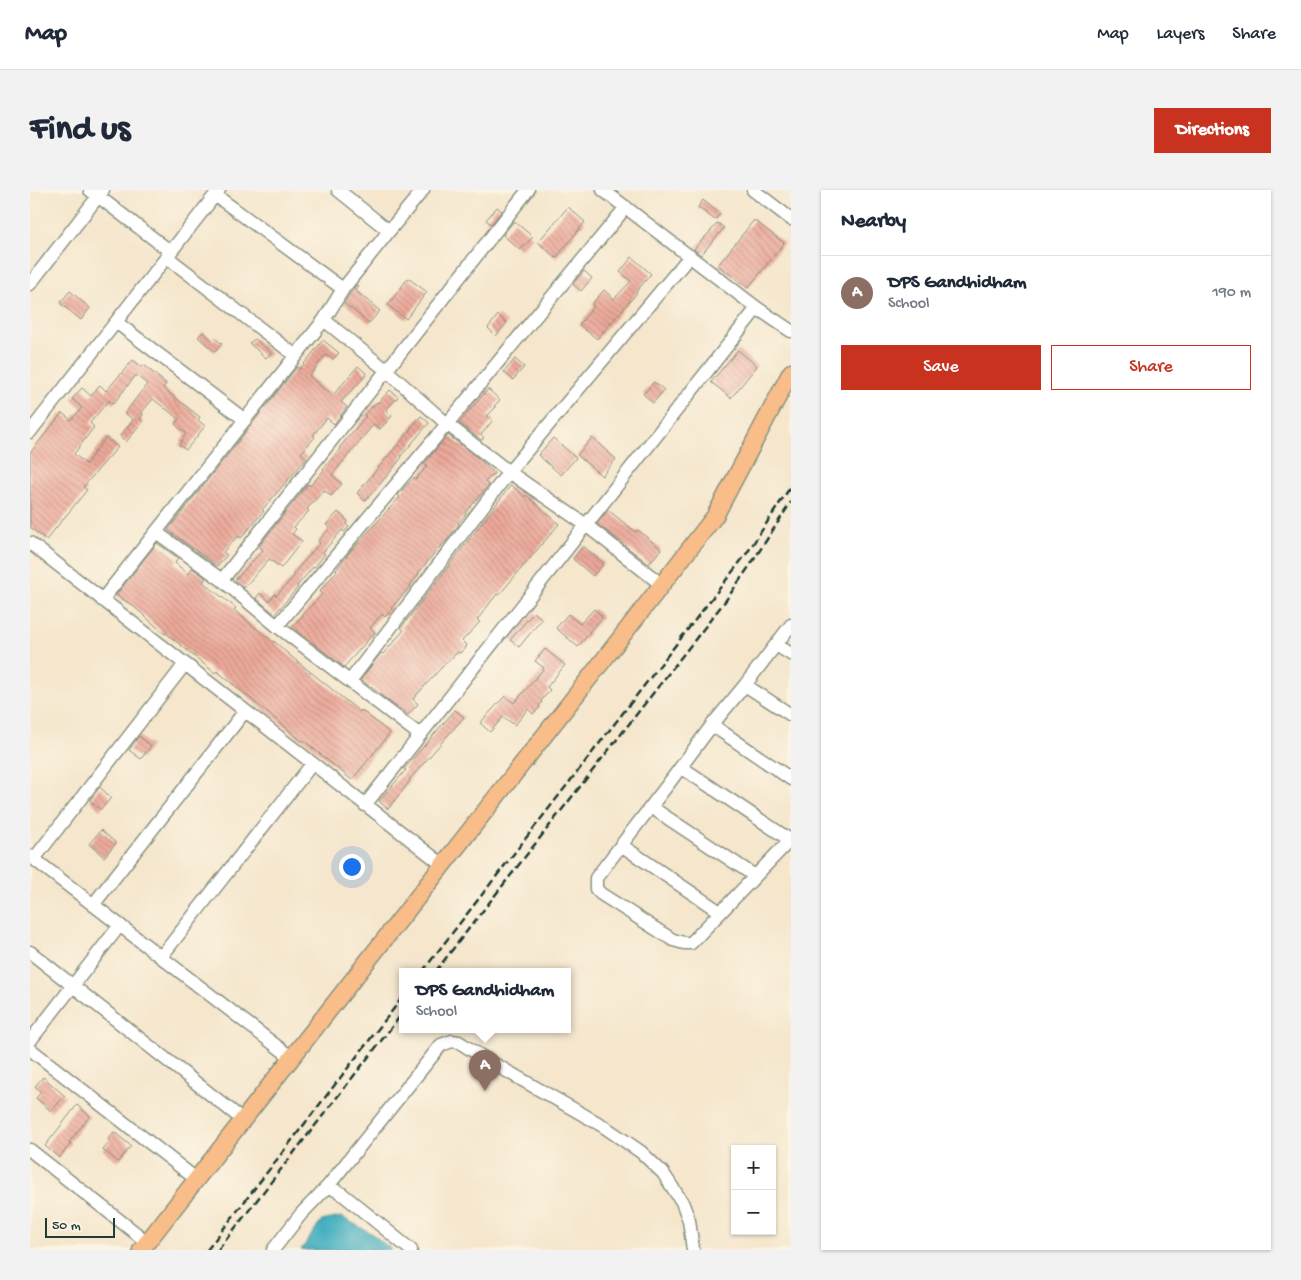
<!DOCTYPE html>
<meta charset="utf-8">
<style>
:root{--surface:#fff;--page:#f2f2f3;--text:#1f2937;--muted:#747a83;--line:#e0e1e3;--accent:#c8321e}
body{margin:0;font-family:"Gochi Hand",sans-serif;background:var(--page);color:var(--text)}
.controls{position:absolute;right:15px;bottom:15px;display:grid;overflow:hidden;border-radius:0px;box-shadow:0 1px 4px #0004}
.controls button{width:45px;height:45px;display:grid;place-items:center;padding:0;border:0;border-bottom:1px solid var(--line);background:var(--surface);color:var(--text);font:25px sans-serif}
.scale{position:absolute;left:15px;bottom:12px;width:70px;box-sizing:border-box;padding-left:5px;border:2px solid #1f3d34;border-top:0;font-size:14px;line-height:18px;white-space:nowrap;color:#1f3d34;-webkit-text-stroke:4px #fcf5e5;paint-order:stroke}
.you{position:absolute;left:321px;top:676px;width:18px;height:18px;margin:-12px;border:4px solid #fff;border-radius:50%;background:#1a73e8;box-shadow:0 0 0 8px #1a73e833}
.badge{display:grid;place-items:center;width:32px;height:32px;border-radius:50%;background:var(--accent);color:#fff;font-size:16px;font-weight:700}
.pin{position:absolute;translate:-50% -41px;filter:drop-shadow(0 1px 2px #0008)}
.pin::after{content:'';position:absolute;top:26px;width:18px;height:15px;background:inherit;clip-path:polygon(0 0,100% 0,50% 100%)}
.popup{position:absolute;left:369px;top:778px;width:172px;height:65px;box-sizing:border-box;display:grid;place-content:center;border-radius:0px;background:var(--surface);filter:drop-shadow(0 1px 4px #0005);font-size:16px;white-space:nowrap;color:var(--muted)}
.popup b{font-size:19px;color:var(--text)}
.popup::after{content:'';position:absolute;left:50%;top:100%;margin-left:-10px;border:10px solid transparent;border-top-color:var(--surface)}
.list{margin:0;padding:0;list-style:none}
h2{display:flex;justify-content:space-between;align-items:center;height:65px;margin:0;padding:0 20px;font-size:21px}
h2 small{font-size:16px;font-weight:400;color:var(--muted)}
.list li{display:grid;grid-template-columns:32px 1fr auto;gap:15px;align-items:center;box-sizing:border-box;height:75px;padding:0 20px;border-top:1px solid var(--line)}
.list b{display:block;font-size:19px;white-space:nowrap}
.list p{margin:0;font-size:16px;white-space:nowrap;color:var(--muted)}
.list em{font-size:16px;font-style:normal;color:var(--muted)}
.actions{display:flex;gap:10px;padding:15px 20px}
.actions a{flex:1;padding:11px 0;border:1px solid var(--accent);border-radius:0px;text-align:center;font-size:18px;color:var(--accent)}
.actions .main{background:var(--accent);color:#fff}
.map{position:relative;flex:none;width:761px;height:1060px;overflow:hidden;border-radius:0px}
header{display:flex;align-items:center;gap:30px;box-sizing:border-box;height:70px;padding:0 25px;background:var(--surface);border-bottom:1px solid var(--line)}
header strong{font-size:24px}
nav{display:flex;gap:28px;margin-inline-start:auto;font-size:18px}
.intro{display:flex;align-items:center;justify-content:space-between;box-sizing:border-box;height:120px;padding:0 30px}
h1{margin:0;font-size:35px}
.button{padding:12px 22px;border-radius:0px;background:var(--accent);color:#fff;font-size:18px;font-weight:700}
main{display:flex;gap:30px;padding:0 30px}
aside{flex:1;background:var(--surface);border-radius:0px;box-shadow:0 1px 4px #0004}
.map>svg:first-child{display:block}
</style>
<header>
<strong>Map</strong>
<nav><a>Map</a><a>Layers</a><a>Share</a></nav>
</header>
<div class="intro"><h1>Find us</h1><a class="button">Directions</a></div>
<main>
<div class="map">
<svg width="761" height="1060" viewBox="0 0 761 1060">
<defs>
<pattern id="building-back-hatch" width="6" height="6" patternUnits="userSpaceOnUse" patternTransform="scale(1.25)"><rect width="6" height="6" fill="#eda99a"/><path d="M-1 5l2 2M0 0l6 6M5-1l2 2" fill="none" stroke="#bf8b7e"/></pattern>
</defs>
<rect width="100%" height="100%" fill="#fcf5e5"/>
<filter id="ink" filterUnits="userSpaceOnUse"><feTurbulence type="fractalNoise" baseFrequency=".02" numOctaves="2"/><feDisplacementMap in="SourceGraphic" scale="10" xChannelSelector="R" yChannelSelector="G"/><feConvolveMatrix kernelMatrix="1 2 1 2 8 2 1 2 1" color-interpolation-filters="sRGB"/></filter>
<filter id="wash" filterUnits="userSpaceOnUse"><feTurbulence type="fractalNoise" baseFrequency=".0096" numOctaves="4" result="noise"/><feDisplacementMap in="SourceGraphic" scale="20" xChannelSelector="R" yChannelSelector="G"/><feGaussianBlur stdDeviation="1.12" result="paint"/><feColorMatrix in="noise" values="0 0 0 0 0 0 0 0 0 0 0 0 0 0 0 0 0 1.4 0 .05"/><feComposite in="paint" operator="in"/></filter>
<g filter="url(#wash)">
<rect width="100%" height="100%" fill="#f5e6cc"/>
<path fill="#41adbf" stroke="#30757a" d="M 311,1027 L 341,1043 L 362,1060 L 271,1060 L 291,1031 Z"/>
<g id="blocks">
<path fill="url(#building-back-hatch)" d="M 673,10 L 690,24 L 685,30 L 668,17 Z
M 467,17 L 472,21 L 461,34 L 456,30 Z
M 538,17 L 555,32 L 526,68 L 508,52 Z
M 724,30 L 754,53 L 718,98 L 688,75 Z
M 484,31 L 503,47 L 490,60 L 473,45 Z
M 688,33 L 694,38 L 671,65 L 664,59 Z
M 602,67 L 621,84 L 606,102 L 607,103 L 567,149 L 549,135 L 564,116 L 562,114 L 574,100 L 584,109 L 601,91 L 590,82 Z
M 554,81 L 562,88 L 551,101 L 543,94 Z
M 378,88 L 397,102 L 376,129 L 358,115 Z
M 326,95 L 328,96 L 325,100 L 350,121 L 339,133 L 314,113 Z
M 40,101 L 60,118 L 51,130 L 30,113 Z
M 468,125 L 477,133 L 466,146 L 458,138 Z
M 173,142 L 183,150 L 185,148 L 192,154 L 185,162 L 168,147 Z
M 225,149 L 241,163 L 236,168 L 219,153 Z
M 293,150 L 309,163 L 303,169 L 300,166 L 298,167 L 296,165 L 279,186 L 295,200 L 295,199 L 303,205 L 328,176 L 337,184 L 311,212 L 317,217 L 304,234 L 297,228 L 283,245 L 285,247 L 271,263 L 277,268 L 232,320 L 234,321 L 211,348 L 208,346 L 193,362 L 197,365 L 187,376 L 138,340 L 267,177 L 270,179 Z
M 708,160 L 727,176 L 701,208 L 681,192 Z
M 485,169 L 494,177 L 483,190 L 474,182 Z
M 103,170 L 112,177 L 114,175 L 136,194 L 133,198 L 170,227 L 168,230 L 175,236 L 156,260 L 149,255 L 151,253 L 150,253 L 156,244 L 145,234 L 149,229 L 123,209 L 111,223 L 113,225 L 110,229 L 113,232 L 96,252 L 90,246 L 103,230 L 95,223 L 117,194 L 106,185 L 83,214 L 79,210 L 60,233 L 64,237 L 44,264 L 56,274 L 76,247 L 88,257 L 53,297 L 57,300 L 16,350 L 0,337 L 0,263 L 32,223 L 41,230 L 52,218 L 42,209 L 52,198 L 61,206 L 70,195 L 76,201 Z
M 624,192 L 634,200 L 623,213 L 613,204 Z
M 458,199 L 470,210 L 464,216 L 466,217 L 457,226 L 463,230 L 451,245 L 454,248 L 451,250 L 429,233 Z
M 360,200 L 368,207 L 356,220 L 362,226 L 350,239 L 344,234 L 302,285 L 312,294 L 301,306 L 294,300 L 277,319 L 279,321 L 264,337 L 266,339 L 262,344 L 272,351 L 251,378 L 239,369 L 214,398 L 205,390 L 233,360 L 229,356 L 278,294 L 280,296 L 294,280 L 293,279 L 311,259 L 309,258 L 336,226 L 334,225 L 347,212 L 348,213 Z
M 391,226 L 399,233 L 371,266 L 372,267 L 362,280 L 335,311 L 327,303 L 381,239 L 380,238 Z
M 418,245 L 449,269 L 464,283 L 455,292 L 459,295 L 435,323 L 436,324 L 428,333 L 429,334 L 417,350 L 407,360 L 388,383 L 389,384 L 380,395 L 381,396 L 361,418 L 362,419 L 355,427 L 352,424 L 340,438 L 345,442 L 314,477 L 262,437 L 292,404 L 289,402 L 307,381 L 306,380 L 319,363 L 370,307 L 368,305 L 377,295 L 384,288 L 386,289 L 397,276 L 394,274 Z
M 523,248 L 546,268 L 531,285 L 508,265 Z
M 562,248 L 586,269 L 572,286 L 547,265 Z
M 481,295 L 495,307 L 496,305 L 529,334 L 469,405 L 467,404 L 447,430 L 450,432 L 432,451 L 437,456 L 430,463 L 428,462 L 411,478 L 383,509 L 388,514 L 378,525 L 352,506 L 341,496 L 340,497 L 331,489 L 351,463 L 353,464 L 374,440 L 371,438 Z
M 578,320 L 606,342 L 608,340 L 631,359 L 619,374 L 567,334 Z
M 308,322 L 318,331 L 316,334 L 319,337 L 314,342 L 312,340 L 293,362 L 295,364 L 284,378 L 283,377 L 267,396 L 268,397 L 245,424 L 226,408 L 230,403 L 239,411 L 245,404 L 246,406 L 265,385 L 263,384 L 290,353 L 288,351 L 300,338 L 296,335 Z
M 127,353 L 148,368 L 145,373 L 158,384 L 162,378 L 176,388 L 173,392 L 174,393 L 206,418 L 204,420 L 243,452 L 244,451 L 257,463 L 330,522 L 331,520 L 360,543 L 322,590 L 273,550 L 272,551 L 187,481 L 185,483 L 136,443 L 135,444 L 102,415 L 86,405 Z
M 553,356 L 574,373 L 563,386 L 543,369 Z
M 564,419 L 571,426 L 571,427 L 572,428 L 559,442 L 560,442 L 548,457 L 526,438 L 538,424 L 550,434 Z
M 504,422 L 512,429 L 489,457 L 480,450 Z
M 515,459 L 535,475 L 517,497 L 520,500 L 511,511 L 512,512 L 509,516 L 510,517 L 503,524 L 498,519 L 485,535 L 473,527 L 460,542 L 450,533 L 475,506 L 484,513 L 499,496 L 514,478 L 505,471 Z
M 425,520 L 434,527 L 379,590 L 380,591 L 358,619 L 349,611 L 376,580 L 374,579 Z
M 109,546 L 121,556 L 111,569 L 99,560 Z
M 70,597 L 81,608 L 70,620 L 60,610 Z
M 71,640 L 86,653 L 74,667 L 59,654 Z
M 13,887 L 35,906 L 21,921 L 6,908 L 11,902 L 5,896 Z
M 47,915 L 60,926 L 39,952 L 41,953 L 29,968 L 15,956 Z
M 84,942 L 101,956 L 88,972 L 73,960 L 81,951 L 78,949 Z"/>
</g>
</g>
<g filter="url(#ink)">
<use href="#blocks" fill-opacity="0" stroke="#8a9280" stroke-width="1"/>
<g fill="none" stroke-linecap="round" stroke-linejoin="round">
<g stroke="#8a9280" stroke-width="15">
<path id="minor" d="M 60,0 L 141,62
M 308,0 L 359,41
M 573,0 L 727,118 L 761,141
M 723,0 L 761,29
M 185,5 L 313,99
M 137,67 L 266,166
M 0,94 L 73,0
M 294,130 L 356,180 L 417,234 L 479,282 L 556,335 L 632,395
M 86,132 L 215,230
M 0,242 L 189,0
M 126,342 L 192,390 L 247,436 L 390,545
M 0,353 L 413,675
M 192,390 L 498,0
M 72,410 L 294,130 L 313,99 L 359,41 L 393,0
M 761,435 L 715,495 L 682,535 L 639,593 L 566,688 L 566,699 L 571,704 L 643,750 L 654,753 L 661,753 L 761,649
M 247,436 L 417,234 L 596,17
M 746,455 L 761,464
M 320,491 L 479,282 L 660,66
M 715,495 L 761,525
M 682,535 L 761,589
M 651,577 L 760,650
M 335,615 L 727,118
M 621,617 L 725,686
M 591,655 L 690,722
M 0,666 L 262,868
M 4,669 L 155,474
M 63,715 L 215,521
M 0,762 L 213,930
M 131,767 L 282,574
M 0,851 L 90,735
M 0,859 L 166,989
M 0,960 L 117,1052
M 298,996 L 411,855 L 422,851 L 429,852 L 454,868 L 573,936 L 611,962 L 633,983 L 652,1012 L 659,1030 L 663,1060
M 243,1060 L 271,1024 L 298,996 L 311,1003 L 381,1060"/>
</g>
<g stroke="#8a9280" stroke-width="19">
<path id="major" d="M 111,1060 L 575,468 L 685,326 L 761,182"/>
</g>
<use href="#minor" stroke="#fff" stroke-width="12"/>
<use href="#major" stroke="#f8bd88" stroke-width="16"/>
<path stroke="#1f3d34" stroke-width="2.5" stroke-dasharray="8 4" stroke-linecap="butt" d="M 392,782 L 717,363 L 761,296
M 405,782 L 696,410 L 723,371 L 761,312
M 177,1060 L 372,808
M 188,1060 L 372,824"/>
</g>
</g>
</svg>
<div class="controls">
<button>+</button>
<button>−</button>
</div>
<div class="scale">50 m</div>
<div class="you"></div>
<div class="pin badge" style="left:455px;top:901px;background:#8d6e63">A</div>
<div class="popup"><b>DPS Gandhidham</b>School</div>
</div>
<aside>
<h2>Nearby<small></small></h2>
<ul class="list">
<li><span class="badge" style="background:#8d6e63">A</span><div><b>DPS Gandhidham</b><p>School</p></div><em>190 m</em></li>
</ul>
<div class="actions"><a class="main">Save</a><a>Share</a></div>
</aside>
</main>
